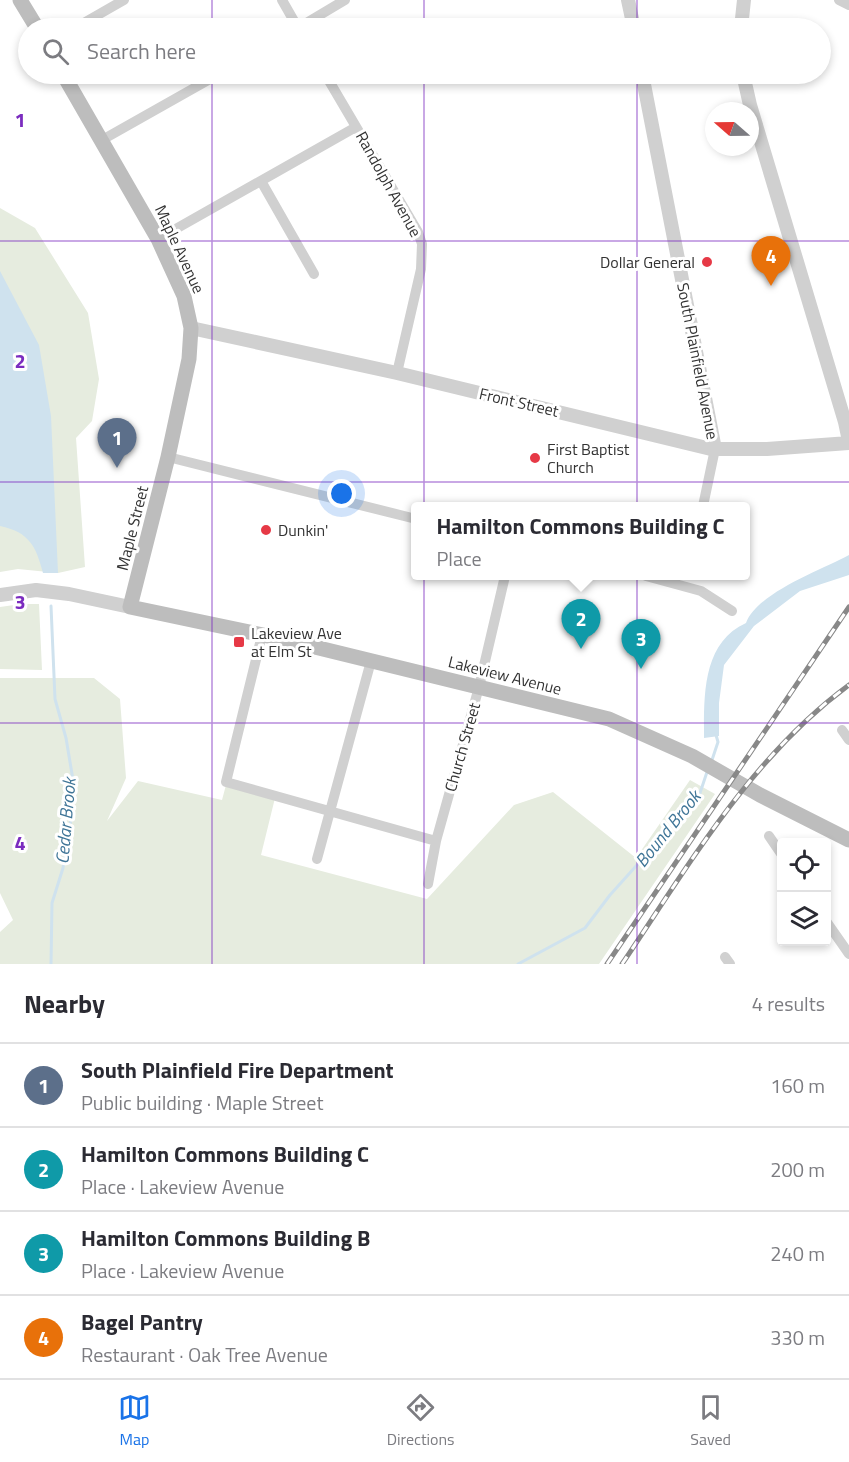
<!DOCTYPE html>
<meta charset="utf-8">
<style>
:root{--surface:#fff;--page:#f7f7f7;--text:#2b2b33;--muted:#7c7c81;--line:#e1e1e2;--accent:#1a73e8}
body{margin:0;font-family:"Titillium Web",sans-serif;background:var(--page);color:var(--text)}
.controls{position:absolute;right:18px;bottom:18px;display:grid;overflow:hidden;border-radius:6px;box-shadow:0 3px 9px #0003}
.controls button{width:54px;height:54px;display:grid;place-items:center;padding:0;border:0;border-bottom:2px solid var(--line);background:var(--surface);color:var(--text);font:30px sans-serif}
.compass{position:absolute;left:705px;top:102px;width:54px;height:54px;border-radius:50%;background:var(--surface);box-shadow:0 3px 9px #0003;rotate:290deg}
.you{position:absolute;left:342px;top:494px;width:21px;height:21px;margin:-15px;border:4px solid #fff;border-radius:50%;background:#1a73e8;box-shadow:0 0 0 9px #1a73e833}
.badge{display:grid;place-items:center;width:39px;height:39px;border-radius:50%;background:var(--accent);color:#fff;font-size:20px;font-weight:700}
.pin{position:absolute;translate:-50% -50px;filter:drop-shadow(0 2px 3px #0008)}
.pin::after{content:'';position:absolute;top:32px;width:21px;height:18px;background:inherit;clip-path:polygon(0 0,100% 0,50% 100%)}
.popup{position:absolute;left:411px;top:502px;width:339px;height:78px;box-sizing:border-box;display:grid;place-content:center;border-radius:6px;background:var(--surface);filter:drop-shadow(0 2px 4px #0005);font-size:20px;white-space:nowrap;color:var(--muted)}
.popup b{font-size:22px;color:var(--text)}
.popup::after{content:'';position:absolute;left:50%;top:100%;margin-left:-12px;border:12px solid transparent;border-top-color:var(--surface)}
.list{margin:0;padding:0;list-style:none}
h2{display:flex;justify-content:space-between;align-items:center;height:78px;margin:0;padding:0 24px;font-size:26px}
h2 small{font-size:20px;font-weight:400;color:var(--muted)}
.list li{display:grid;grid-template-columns:39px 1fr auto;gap:18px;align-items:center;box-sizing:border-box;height:84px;padding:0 24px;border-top:2px solid var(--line)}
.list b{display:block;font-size:22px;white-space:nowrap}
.list p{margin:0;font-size:20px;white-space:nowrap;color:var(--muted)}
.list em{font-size:20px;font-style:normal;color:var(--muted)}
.icon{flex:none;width:33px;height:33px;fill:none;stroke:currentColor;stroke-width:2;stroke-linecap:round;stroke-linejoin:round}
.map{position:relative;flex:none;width:849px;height:964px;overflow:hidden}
.search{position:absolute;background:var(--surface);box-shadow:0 3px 9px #0003;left:18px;right:18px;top:18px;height:66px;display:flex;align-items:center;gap:15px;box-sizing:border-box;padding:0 21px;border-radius:33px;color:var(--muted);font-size:22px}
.sheet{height:414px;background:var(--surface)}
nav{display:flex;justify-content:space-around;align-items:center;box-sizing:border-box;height:84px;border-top:2px solid var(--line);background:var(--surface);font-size:16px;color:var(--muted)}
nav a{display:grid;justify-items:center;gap:3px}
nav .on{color:var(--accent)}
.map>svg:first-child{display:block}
</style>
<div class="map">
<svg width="849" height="964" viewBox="0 0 849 964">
<rect width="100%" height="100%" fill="#fff"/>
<path fill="#e6ecdf" d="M 0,208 L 35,228 L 88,313 L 99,379 L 92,421 L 76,438 L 85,567 L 58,573 L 18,569 L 0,572 Z
M 21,604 L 39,604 L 42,670 L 0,669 L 0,607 Z
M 0,678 L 94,678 L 120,699 L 126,778 L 107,821 L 138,781 L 222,800 L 226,785 L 275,798 L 261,855 L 427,899 L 514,805 L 553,792 L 636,858 L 690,780 L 715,794 L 599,964 L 0,964 L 0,932 L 13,920 L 0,893 Z"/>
<path fill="#cfe2ee" d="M 0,271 L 39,345 L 51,416 L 58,573 L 43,573 C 36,546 29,532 0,526 Z
M 849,555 L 849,575 L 800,591 L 754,626 L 724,665 L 719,703 L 719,736 L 704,738 C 704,696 702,643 746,623 C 757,593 821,570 849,555 Z"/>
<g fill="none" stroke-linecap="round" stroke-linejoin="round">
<path stroke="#cfe2ee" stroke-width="3" d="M 712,760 L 718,742 L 716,735
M 51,964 L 52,903 L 63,868 L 71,819 L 73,780 L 66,738 L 55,699 L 51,606
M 518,964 L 585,928 L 610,895 L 699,796 L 708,769"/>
<path stroke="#d0d0d0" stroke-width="10" d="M 282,0 L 298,28
M 839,0 L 849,5
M 75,28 L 124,0
M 298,28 L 345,0
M 325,74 L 418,232 L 422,244 L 421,269 L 397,373
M 102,140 L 219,74
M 261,181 L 314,274
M 158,239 L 356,127
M 168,457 L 416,519
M 703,506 L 715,449
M 646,576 L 701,591 L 732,611
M 262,635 L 226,782 L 436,841
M 842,730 L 849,740
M 769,836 L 782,855
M 317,859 L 371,661
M 428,884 L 436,841 L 479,687 L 505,576
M 826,921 L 849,954
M 725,957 L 730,964"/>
<path stroke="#d0d0d0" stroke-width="14" d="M 628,0 L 634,28
M 741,28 L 744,0
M 642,74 L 715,449
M 743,74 L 750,105 L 845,422 L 849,441
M 191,328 L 397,373 L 711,449 L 767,449 L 849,443
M 0,595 L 36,590 L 69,594 L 130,607"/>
<path stroke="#bdbdbd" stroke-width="15" d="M 20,0 L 37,28
M 63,74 L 158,239 L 184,296 L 191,328 L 189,359 L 168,457 L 130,607 L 282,639 L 609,719 L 692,756 L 760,795 L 849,840"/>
<g stroke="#888" stroke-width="5">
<path id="rail" d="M 607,964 L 849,607
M 622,964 C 689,865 751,757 849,685"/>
</g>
<use href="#rail" stroke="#fff" stroke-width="3" stroke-dasharray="9" stroke-linecap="butt"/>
</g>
<path fill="none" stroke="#7b2cbf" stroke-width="1.5" stroke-opacity="0.55" d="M 212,0 L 212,28M 424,0 L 424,28M 637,0 L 637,28M 212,74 L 212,964M 424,74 L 424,964M 637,74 L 637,964M 0,241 L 849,241M 0,482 L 849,482M 0,723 L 849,723"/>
<g fill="#e63946" stroke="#fff" stroke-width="2">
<circle cx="707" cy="262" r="6"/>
<circle cx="535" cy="458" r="6"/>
<circle cx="266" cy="530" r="6"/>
<rect x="233" y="636" width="12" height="12" rx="3"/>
</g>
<g text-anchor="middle" stroke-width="6" stroke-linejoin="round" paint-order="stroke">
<g font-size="16" fill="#333" stroke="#fff">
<text transform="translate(389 184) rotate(61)" y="6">Randolph Avenue</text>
<text transform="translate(180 249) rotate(65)" y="6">Maple Avenue</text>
<text transform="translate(698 361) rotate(79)" y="6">South Plainfield Avenue</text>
<text transform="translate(519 402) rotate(13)" y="6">Front Street</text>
<text transform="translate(132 528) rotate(-76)" y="6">Maple Street</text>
<text transform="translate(505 675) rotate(14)" y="6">Lakeview Avenue</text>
<text transform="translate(462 747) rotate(-74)" y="6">Church Street</text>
</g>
<g font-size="16" fill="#333" stroke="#fff" text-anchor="start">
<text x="695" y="268" text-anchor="end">Dollar General</text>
<text x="547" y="455">First Baptist<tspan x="547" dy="18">Church</tspan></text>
<text x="278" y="536">Dunkin'</text>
<text x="251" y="639">Lakeview Ave<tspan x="251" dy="18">at Elm St</tspan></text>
</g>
<g font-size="18" font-style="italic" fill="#3f7597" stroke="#fff">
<text transform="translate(66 821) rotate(-85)" y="6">Cedar Brook</text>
<text transform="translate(668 829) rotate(-51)" y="6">Bound Brook</text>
</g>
</g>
<g font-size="20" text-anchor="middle" font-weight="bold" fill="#7b2cbf" stroke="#fff" stroke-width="6" stroke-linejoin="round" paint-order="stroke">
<text x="20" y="127">1</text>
<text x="20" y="368">2</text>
<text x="20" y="609">3</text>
<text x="20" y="850">4</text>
</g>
</svg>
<div class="controls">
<button><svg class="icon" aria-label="locate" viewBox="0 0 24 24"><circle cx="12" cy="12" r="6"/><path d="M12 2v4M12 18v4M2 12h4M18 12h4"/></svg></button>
<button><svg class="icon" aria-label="layers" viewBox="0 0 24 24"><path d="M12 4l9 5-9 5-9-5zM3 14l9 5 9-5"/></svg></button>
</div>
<svg class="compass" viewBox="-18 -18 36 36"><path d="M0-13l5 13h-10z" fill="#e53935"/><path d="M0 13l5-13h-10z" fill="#7c7c81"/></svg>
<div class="you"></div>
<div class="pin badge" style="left:117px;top:468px;background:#5c6f8a">1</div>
<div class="pin badge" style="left:581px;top:649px;background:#0f9aa8">2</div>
<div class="popup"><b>Hamilton Commons Building C</b>Place</div>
<div class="pin badge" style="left:641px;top:669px;background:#0f9aa8">3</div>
<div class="pin badge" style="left:771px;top:286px;background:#e8710a">4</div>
<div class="search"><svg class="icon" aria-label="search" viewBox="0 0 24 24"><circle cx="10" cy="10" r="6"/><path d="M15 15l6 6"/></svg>Search here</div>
</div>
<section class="sheet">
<h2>Nearby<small>4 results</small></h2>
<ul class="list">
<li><span class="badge" style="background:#5c6f8a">1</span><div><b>South Plainfield Fire Department</b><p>Public building · Maple Street</p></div><em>160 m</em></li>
<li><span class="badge" style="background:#0f9aa8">2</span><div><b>Hamilton Commons Building C</b><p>Place · Lakeview Avenue</p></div><em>200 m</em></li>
<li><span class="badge" style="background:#0f9aa8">3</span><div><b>Hamilton Commons Building B</b><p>Place · Lakeview Avenue</p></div><em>240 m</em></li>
<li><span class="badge" style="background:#e8710a">4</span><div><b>Bagel Pantry</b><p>Restaurant · Oak Tree Avenue</p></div><em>330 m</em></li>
</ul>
</section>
<nav>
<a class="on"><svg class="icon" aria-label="map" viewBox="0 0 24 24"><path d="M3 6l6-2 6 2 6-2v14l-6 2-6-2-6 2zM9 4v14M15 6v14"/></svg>Map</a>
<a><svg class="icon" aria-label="directions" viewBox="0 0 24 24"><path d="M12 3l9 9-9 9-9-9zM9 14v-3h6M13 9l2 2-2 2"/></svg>Directions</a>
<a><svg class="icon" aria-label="saved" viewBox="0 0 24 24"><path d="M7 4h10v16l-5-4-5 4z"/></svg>Saved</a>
</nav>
